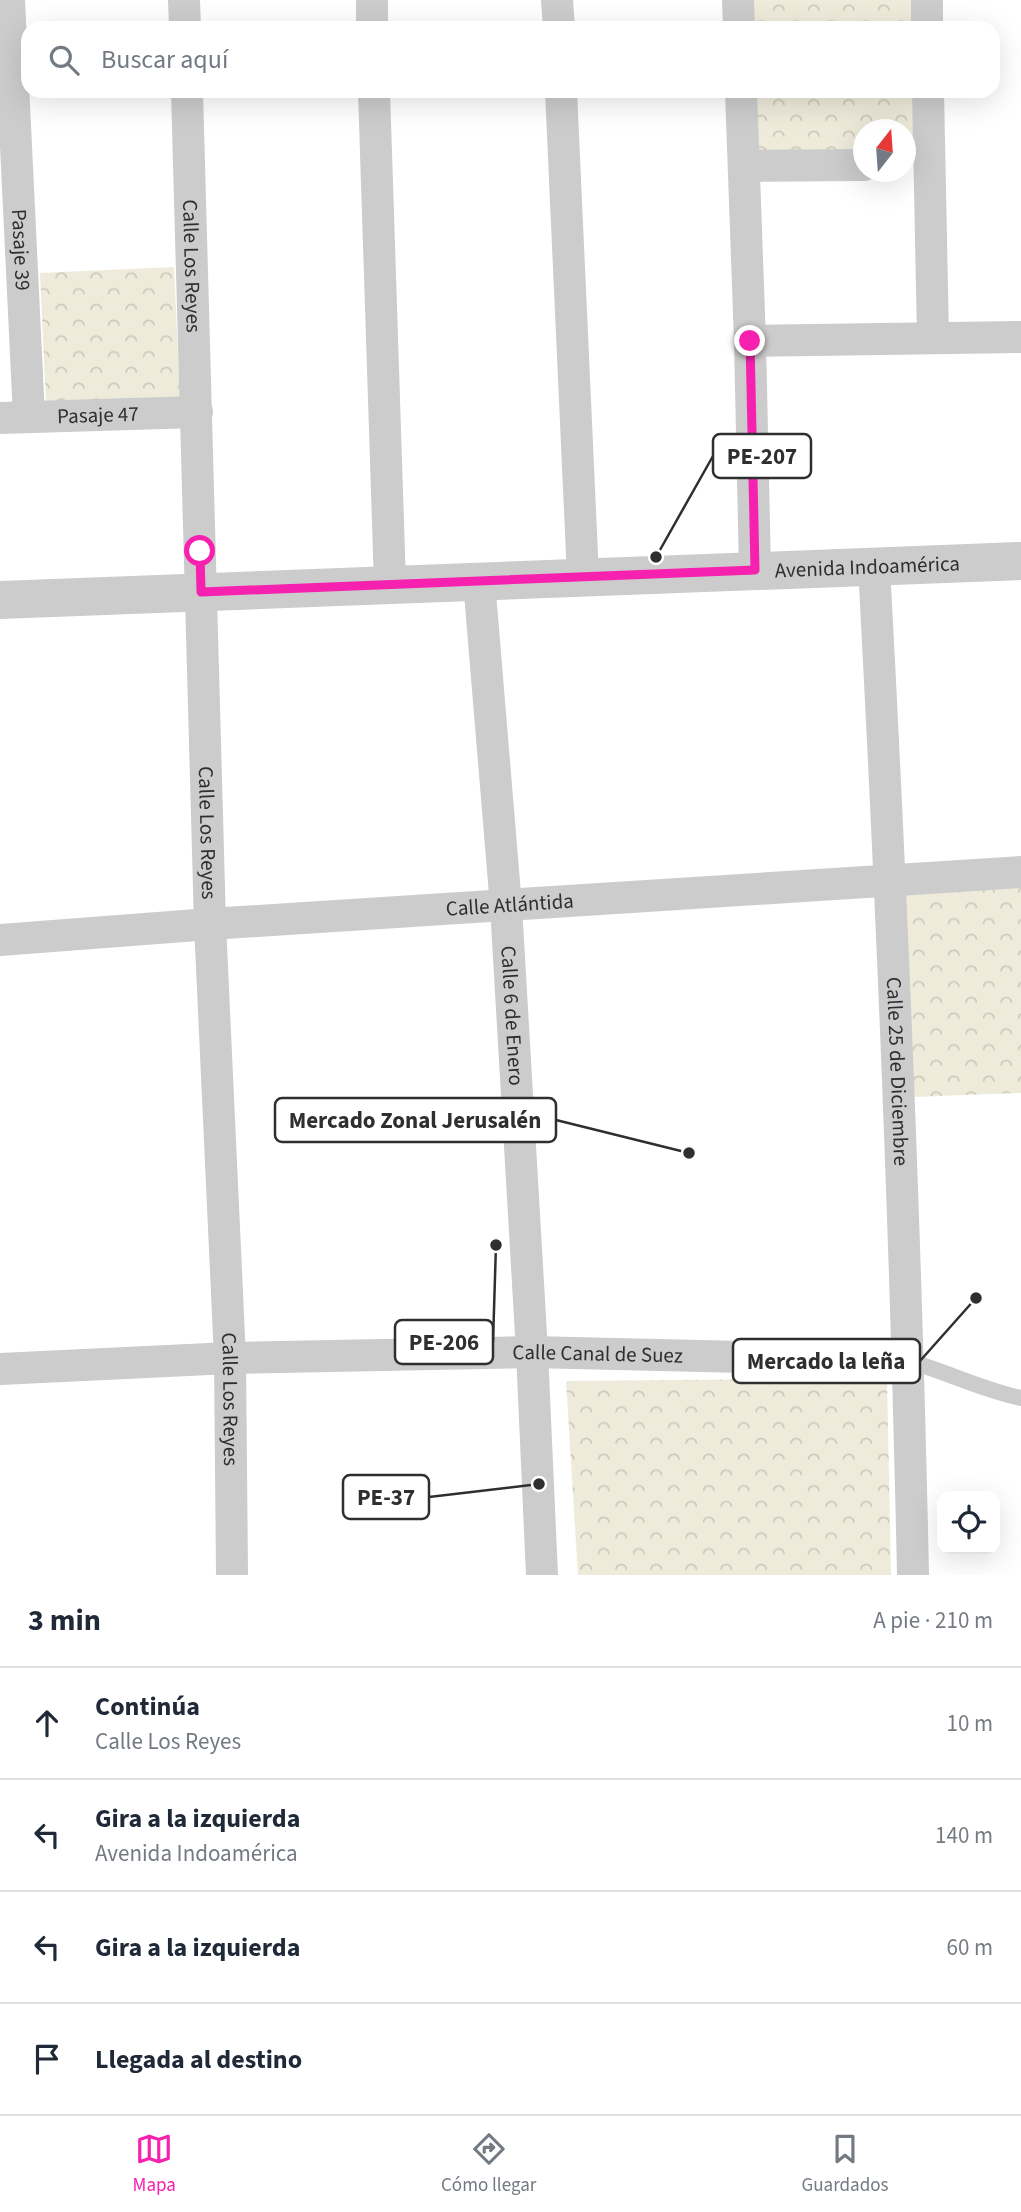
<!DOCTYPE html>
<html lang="es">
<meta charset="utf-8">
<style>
:root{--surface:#fff;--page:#f2f2f3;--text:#1f2937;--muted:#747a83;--line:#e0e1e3;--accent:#f621af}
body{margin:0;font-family:"Source Sans 3",sans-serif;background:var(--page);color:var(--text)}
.controls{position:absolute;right:21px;bottom:21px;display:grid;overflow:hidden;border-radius:14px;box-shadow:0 7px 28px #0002}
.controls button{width:63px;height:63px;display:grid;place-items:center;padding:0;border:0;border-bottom:2px solid var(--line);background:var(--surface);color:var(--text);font:35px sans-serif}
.compass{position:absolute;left:853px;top:119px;width:63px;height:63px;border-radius:50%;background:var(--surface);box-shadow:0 7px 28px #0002;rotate:17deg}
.stop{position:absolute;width:21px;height:21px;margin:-16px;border:5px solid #f621af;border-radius:50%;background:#fff}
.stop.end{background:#f621af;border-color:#fff;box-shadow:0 2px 7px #0008}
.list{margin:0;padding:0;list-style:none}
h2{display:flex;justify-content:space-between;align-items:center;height:91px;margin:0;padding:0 28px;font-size:30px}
h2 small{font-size:23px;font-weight:400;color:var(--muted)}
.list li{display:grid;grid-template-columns:46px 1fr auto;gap:21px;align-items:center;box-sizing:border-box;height:112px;padding:0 28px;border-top:2px solid var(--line)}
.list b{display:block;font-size:26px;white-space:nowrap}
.list p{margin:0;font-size:23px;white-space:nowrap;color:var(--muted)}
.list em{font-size:23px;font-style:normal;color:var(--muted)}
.icon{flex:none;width:38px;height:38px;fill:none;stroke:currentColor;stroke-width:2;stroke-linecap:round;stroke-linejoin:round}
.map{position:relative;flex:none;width:1021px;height:1575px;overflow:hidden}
.search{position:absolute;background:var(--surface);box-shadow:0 7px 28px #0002;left:21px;right:21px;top:21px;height:77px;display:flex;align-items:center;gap:18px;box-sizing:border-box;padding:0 24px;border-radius:21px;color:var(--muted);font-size:26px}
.sheet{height:539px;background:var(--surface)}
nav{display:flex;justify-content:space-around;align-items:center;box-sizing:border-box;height:98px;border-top:2px solid var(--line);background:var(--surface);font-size:19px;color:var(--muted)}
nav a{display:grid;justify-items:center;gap:4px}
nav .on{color:var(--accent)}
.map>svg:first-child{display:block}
</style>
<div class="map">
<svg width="1021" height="1575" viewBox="0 0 1021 1575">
<defs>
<pattern id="park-crowns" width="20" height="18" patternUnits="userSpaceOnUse" patternTransform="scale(1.75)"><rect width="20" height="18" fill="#eeebdb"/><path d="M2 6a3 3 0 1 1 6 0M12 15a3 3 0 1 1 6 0" fill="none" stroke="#cccabc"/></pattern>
</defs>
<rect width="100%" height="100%" fill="#fff"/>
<path fill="url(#park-crowns)" d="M 748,0 L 915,0 L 915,28 L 749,28 Z
M 751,91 L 916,91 L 917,156 L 906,157 L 906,130 L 864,130 L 863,157 L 753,157 Z
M 174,267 L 180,397 L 46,403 L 40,273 Z
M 1021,885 L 1021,1093 L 914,1097 L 903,891 Z
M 887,1378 L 891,1575 L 578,1575 L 566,1381 Z"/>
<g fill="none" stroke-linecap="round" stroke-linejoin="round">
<path stroke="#ccc" stroke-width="16" d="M 909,1361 C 947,1372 982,1390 1021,1398"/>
<g stroke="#ccc" stroke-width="32">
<path id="s1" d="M 9,0 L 29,417"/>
<path d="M 184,0 L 185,28"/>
<path d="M 372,0 L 372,28"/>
<path d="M 557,0 L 559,28"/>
<path d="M 738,0 L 739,28"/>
<path d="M 927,0 L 927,28"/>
<path id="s2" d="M 187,91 L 210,924 L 230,1358 L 232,1575"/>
<path d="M 374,91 L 390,584"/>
<path d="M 561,91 L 583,577"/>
<path d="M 741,91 L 750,341 L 755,571"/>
<path d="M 928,91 L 933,338"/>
<path d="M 744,166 L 864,165"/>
<path d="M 750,341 L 1021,337"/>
<path id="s3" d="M 0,418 L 197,412"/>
<path id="s4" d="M 874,566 C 892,902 906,1238 913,1575"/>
<path id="s5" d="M 479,581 L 506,906 L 532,1352 L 542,1575"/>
<path id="s6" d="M 0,940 L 210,924 L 1021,872"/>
<path id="s7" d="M 0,1369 L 230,1358 L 532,1352 L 909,1361"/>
</g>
<path stroke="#ccc" stroke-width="38" id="s8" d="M 0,600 L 1021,561"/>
</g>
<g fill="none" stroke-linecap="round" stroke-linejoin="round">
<path stroke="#f621af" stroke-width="9" d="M 200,551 L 201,592 L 755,570 L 750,341"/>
</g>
<g text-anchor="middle" stroke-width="7" stroke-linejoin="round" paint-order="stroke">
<g font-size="21" fill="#2f2f2f" stroke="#fff">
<text dy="7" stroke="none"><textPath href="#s1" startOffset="250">Pasaje 39</textPath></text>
<text dy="7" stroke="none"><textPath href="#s2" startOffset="175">Calle Los Reyes</textPath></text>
<text dy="7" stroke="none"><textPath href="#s3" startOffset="98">Pasaje 47</textPath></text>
<text dy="7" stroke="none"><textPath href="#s8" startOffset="868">Avenida Indoamérica</textPath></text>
<text dy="7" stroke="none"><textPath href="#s2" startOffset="742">Calle Los Reyes</textPath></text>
<text dy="7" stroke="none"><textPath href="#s6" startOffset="511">Calle Atlántida</textPath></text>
<text dy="7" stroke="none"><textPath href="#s5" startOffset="436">Calle 6 de Enero</textPath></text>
<text dy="7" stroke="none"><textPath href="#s4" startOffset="506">Calle 25 de Diciembre</textPath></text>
<text dy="7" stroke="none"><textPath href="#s7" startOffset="598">Calle Canal de Suez</textPath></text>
<text dy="7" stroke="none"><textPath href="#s2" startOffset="1309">Calle Los Reyes</textPath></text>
</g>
</g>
<path fill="none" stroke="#2f2f2f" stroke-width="2.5" d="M656 557L713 456M689 1153L556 1120M496 1245L493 1342M976 1298L920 1361M539 1484L429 1497"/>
<g fill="#2f2f2f" stroke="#fff" stroke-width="2.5">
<circle cx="656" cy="557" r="7"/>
<circle cx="689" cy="1153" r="7"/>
<circle cx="496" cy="1245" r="7"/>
<circle cx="976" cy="1298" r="7"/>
<circle cx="539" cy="1484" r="7"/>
</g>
<g fill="#fff" stroke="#2f2f2f" stroke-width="2.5">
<rect x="713" y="434" width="98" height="44" rx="7"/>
<rect x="275" y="1098" width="281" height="44" rx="7"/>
<rect x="395" y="1320" width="98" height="44" rx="7"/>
<rect x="733" y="1339" width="187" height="44" rx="7"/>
<rect x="343" y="1475" width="86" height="44" rx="7"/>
</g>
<g font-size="23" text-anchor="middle" font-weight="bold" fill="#2f2f2f">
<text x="762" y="464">PE-207</text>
<text x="415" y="1128">Mercado Zonal Jerusalén</text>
<text x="444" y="1350">PE-206</text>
<text x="826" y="1369">Mercado la leña</text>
<text x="386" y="1505">PE-37</text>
</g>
</svg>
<div class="controls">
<button><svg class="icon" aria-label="locate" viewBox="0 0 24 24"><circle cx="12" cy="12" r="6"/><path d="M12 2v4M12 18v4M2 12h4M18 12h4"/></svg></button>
</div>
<svg class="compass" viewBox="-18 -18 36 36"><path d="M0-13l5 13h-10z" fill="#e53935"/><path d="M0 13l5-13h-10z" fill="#747a83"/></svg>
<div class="stop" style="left:200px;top:551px"></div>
<div class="stop end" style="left:750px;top:341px"></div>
<div class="search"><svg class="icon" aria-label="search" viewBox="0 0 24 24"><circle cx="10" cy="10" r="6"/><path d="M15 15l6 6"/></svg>Buscar aquí</div>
</div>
<section class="sheet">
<h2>3 min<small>A pie · 210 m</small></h2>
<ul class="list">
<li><svg class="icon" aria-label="ahead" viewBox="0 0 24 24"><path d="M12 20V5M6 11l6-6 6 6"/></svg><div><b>Continúa</b><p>Calle Los Reyes</p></div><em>10 m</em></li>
<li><svg class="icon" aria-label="left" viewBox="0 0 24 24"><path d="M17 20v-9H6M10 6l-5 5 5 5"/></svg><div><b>Gira a la izquierda</b><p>Avenida Indoamérica</p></div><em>140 m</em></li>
<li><svg class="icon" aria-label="left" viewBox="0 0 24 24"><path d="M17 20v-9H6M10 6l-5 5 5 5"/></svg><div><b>Gira a la izquierda</b></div><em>60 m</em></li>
<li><svg class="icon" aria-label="arrive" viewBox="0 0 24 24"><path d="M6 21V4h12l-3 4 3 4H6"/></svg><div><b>Llegada al destino</b></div></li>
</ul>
</section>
<nav>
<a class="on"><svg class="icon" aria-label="map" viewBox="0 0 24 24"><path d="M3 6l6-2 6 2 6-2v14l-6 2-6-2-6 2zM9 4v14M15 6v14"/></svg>Mapa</a>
<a><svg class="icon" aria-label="directions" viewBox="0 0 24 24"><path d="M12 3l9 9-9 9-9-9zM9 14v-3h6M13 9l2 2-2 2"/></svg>Cómo llegar</a>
<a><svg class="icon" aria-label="saved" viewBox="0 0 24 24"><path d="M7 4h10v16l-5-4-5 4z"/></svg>Guardados</a>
</nav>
